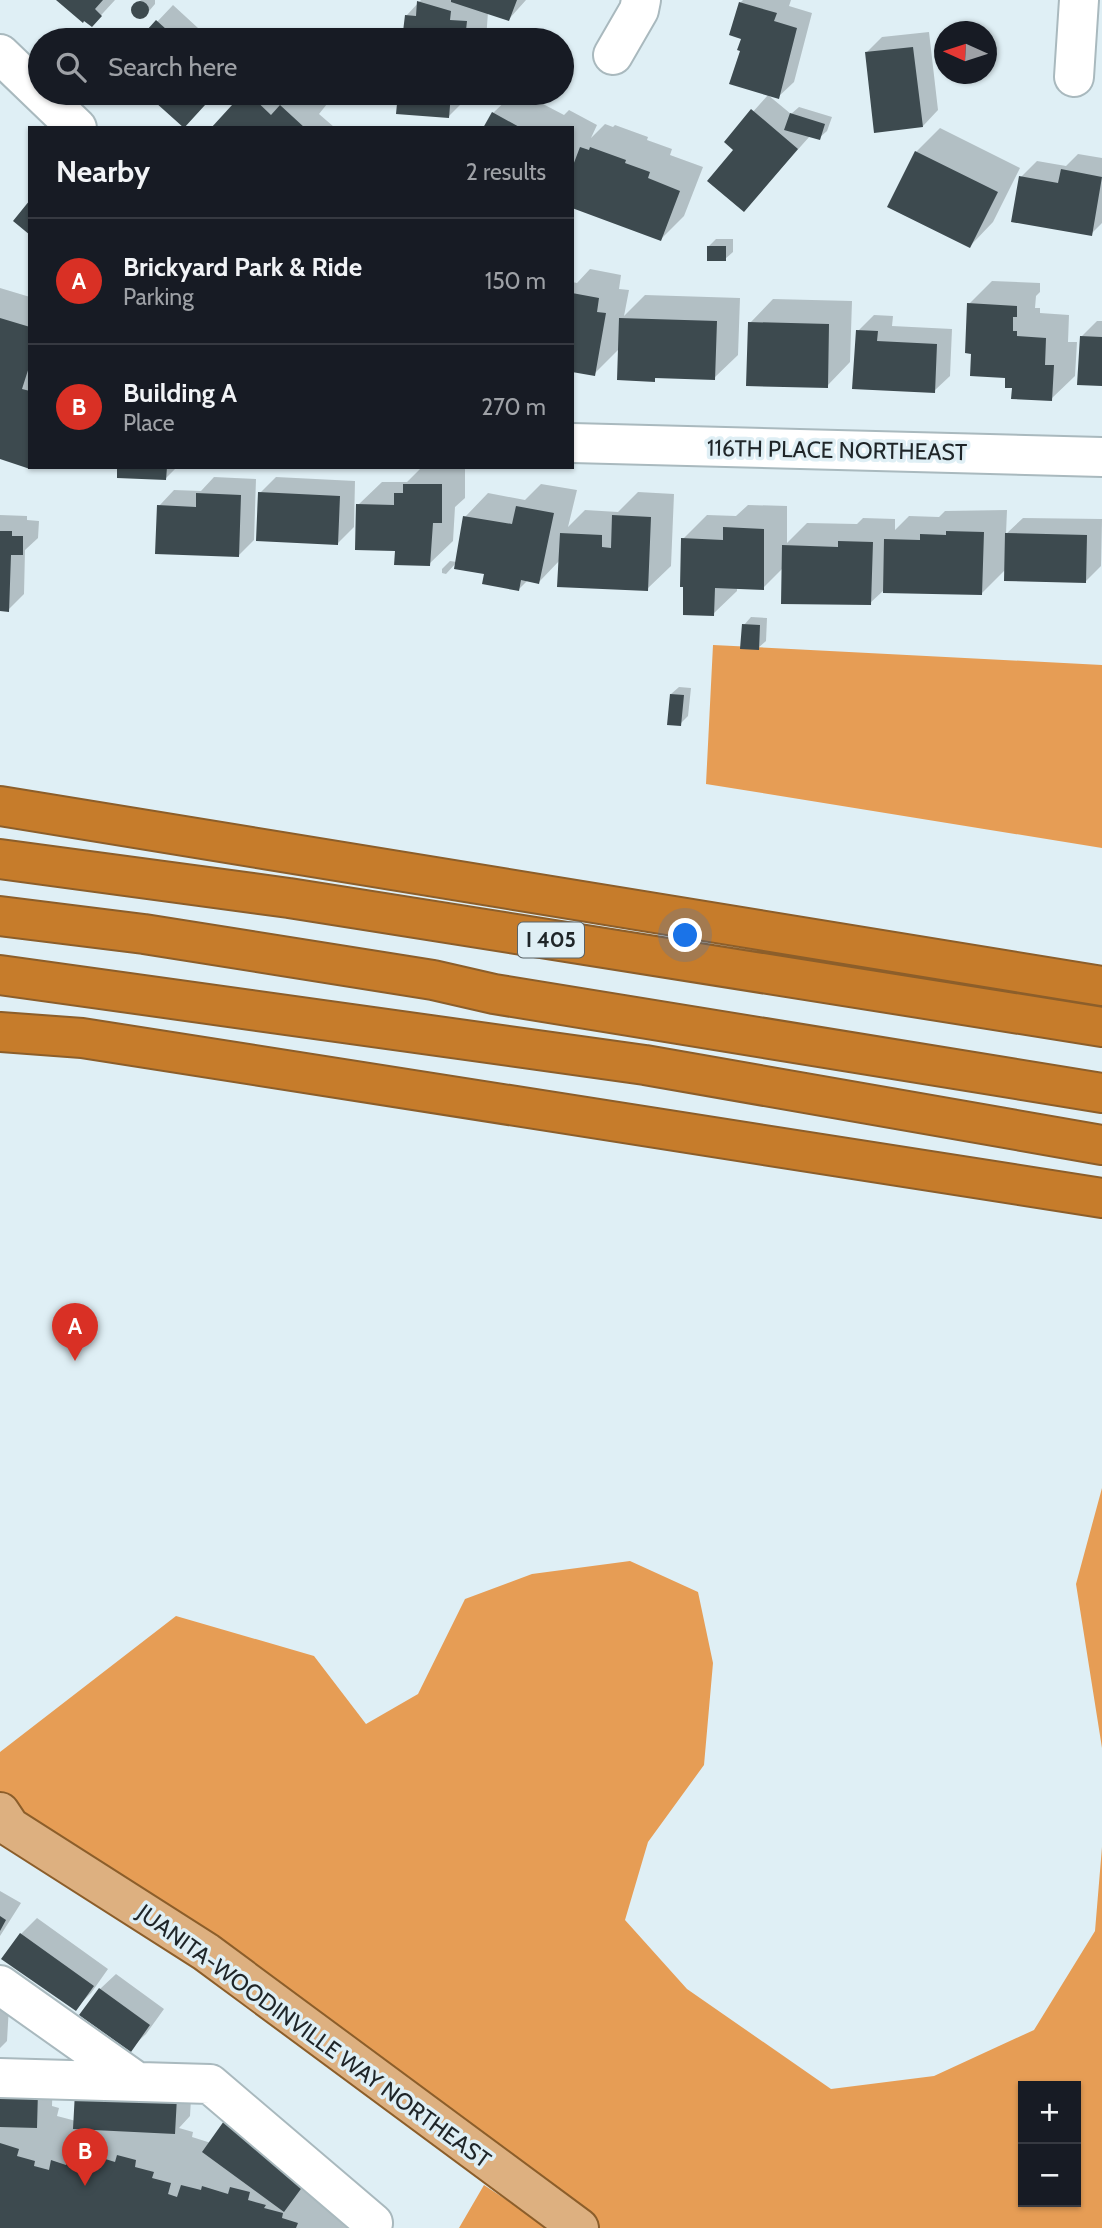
<!DOCTYPE html>
<meta charset="utf-8">
<style>
:root{--surface:#171b24;--page:#242831;--text:#f1f3f6;--muted:#9ea1a6;--line:#363941;--accent:#d93025}
body{margin:0;font-family:Cabin,sans-serif;background:var(--page);color:var(--text)}
.controls{position:absolute;right:21px;bottom:21px;display:grid;overflow:hidden;border-radius:0px;box-shadow:0 2px 5px #0004}
.controls button{width:63px;height:63px;display:grid;place-items:center;padding:0;border:0;border-bottom:2px solid var(--line);background:var(--surface);color:var(--text);font:35px sans-serif}
.compass{position:absolute;left:934px;top:21px;width:63px;height:63px;border-radius:50%;background:var(--surface);box-shadow:0 2px 5px #0004;rotate:273deg}
.you{position:absolute;left:686px;top:936px;width:24px;height:24px;margin:-18px;border:5px solid #fff;border-radius:50%;background:#1a73e8;box-shadow:0 0 0 10px #1a73e833}
.badge{display:grid;place-items:center;width:46px;height:46px;border-radius:50%;background:var(--accent);color:#fff;font-size:23px;font-weight:700}
.pin{position:absolute;translate:-50% -58px;filter:drop-shadow(0 2px 4px #0008)}
.pin::after{content:'';position:absolute;top:37px;width:24px;height:21px;background:inherit;clip-path:polygon(0 0,100% 0,50% 100%)}
.list{margin:0;padding:0;list-style:none}
h2{display:flex;justify-content:space-between;align-items:center;height:91px;margin:0;padding:0 28px;font-size:30px}
h2 small{font-size:23px;font-weight:400;color:var(--muted)}
.list li{display:grid;grid-template-columns:46px 1fr auto;gap:21px;align-items:center;box-sizing:border-box;height:126px;padding:0 28px;border-top:2px solid var(--line)}
.list b{display:block;font-size:26px;white-space:nowrap}
.list p{margin:0;font-size:23px;white-space:nowrap;color:var(--muted)}
.list em{font-size:23px;font-style:normal;color:var(--muted)}
.icon{flex:none;width:38px;height:38px;fill:none;stroke:currentColor;stroke-width:2;stroke-linecap:round;stroke-linejoin:round}
.map{position:relative;flex:none;width:1102px;height:2228px;overflow:hidden}
.search{position:absolute;background:var(--surface);box-shadow:0 2px 5px #0004;left:28px;top:28px;width:546px;height:77px;display:flex;align-items:center;gap:18px;box-sizing:border-box;padding:0 24px;border-radius:38px;color:var(--muted);font-size:26px}
.panel{position:absolute;background:var(--surface);box-shadow:0 2px 5px #0004;left:28px;top:126px;width:546px;height:343px;border-radius:0px}
.map>svg:first-child{display:block}
</style>
<div class="map">
<svg width="1102" height="2228" viewBox="0 0 1102 2228">
<rect width="100%" height="100%" fill="#dfeff5"/>
<path fill="#e69d55" fill-rule="evenodd" d="M 713,645 L 1102,665 L 1102,848 L 706,784 Z
M 1102,1488 L 1102,1748 L 1076,1584 Z
M 630,1561 L 698,1592 L 713,1663 L 704,1765 L 648,1842 L 625,1920 L 687,1989 L 831,2089 L 934,2076 L 1034,2030 L 1095,1931 L 1102,1847 L 1102,2228 L 579,2228 L 0,1812 L 0,1752 L 176,1616 L 314,1656 L 366,1724 L 418,1694 L 465,1599 L 532,1574 ZM 1023,2086 L 1076,2086 L 1076,2202 L 1023,2202 Z
M 484,2185 L 549,2228 L 459,2228 Z"/>
<path fill="#0003" d="M 59,0 L 115,0 L 92,25 Z
M 141,0 L 155,0 L 155,4 L 144,17 L 139,18 L 134,14 L 133,8 Z
M 421,0 L 526,0 L 509,19 L 488,12 L 486,40 L 404,40 L 406,16 Z
M 743,0 L 791,0 L 789,6 L 812,13 L 794,82 L 778,97 L 742,50 L 740,3 Z
M 173,5 L 211,40 L 140,40 Z
M 929,32 L 938,110 L 923,126 L 866,53 L 882,37 Z
M 246,93 L 315,93 L 327,104 L 319,114 L 334,127 L 214,128 Z
M 400,93 L 472,93 L 448,117 L 398,112 Z
M 514,93 L 522,93 L 564,115 L 569,110 L 597,125 L 591,138 L 605,124 L 613,127 L 615,125 L 648,137 L 647,140 L 672,149 L 670,155 L 703,167 L 684,216 L 661,239 L 572,206 L 572,128 L 485,128 L 493,113 Z
M 768,95 L 791,114 L 799,107 L 832,117 L 827,131 L 819,138 L 810,136 L 744,210 L 735,150 L 726,142 Z
M 940,128 L 1020,168 L 993,222 L 970,246 L 916,152 Z
M 1078,154 L 1102,158 L 1102,223 L 1091,234 L 1021,177 L 1037,161 L 1066,166 Z
M 716,239 L 733,239 L 733,252 L 725,259 L 709,246 Z
M 590,269 L 621,275 L 619,289 L 629,290 L 624,316 L 645,295 L 740,298 L 738,355 L 714,378 L 657,376 L 654,380 L 620,348 L 594,374 L 572,370 L 572,282 L 577,283 Z
M 992,281 L 1040,283 L 1040,292 L 1036,296 L 1035,308 L 1040,308 L 1040,313 L 1069,315 L 1068,342 L 1077,342 L 1075,376 L 1051,399 L 1014,386 L 1007,377 L 973,352 L 969,304 Z
M 0,288 L 30,297 L 30,466 L 0,458 Z
M 773,299 L 852,301 L 850,362 L 827,386 L 750,323 Z
M 874,315 L 893,316 L 892,326 L 952,329 L 950,376 L 934,391 L 858,331 Z
M 1097,321 L 1102,321 L 1102,384 L 1081,337 Z
M 119,467 L 177,467 L 165,479 Z
M 422,467 L 465,467 L 465,498 L 455,507 L 453,541 L 429,564 L 396,549 L 358,505 L 382,482 L 407,482 Z
M 214,477 L 256,479 L 254,540 L 238,556 L 159,506 L 174,490 L 201,491 Z
M 276,477 L 355,481 L 354,527 L 338,543 L 260,493 Z
M 541,484 L 577,490 L 568,527 L 585,510 L 618,512 L 638,492 L 674,494 L 671,566 L 647,589 L 560,560 L 539,582 L 528,580 L 519,589 L 486,573 L 456,563 L 446,574 L 442,573 L 442,569 L 450,561 L 457,562 L 465,517 L 488,493 L 525,500 Z
M 748,505 L 787,506 L 787,543 L 807,523 L 857,524 L 863,518 L 895,519 L 895,530 L 909,516 L 939,517 L 945,511 L 1007,510 L 1006,534 L 1023,518 L 1102,519 L 1101,566 L 1085,582 L 1006,569 L 982,593 L 883,591 L 870,603 L 783,568 L 763,588 L 737,587 L 737,591 L 713,614 L 683,539 L 707,515 L 736,516 Z
M 0,515 L 27,516 L 27,520 L 39,521 L 38,538 L 25,550 L 24,594 L 8,610 L 0,610 Z
M 751,617 L 767,618 L 766,641 L 758,648 L 744,625 Z
M 679,687 L 691,688 L 688,716 L 680,724 L 671,694 Z
M 0,1891 L 21,1903 L 0,1936 Z
M 37,1918 L 108,1969 L 91,1993 L 75,2009 L 21,1934 Z
M 116,1974 L 164,2009 L 146,2034 L 130,2049 L 100,1989 Z
M 0,2006 L 9,2006 L 7,2041 L 0,2048 Z
M 0,2074 L 53,2076 L 52,2106 L 59,2108 L 57,2116 L 76,2121 L 192,2082 L 190,2116 L 179,2128 L 193,2132 L 192,2137 L 211,2143 L 226,2123 L 349,2228 L 0,2228 Z"/>
<path fill="#3d4a4f" d="M 56,0 L 103,0 L 95,9 L 102,16 L 92,27 L 84,21 L 83,23 Z
M 451,0 L 517,0 L 509,21 L 451,2 Z
M 417,1 L 451,11 L 450,20 L 467,21 L 465,40 L 402,40 L 405,15 L 416,16 Z
M131 10a9 9 0 1 1 18 0a9 9 0 1 1-18 0Z
M 739,2 L 777,13 L 774,21 L 797,28 L 779,99 L 729,84 L 740,51 L 737,50 L 741,39 L 729,35 Z
M 156,20 L 178,40 L 138,40 Z
M 913,47 L 923,127 L 874,133 L 865,52 Z
M 145,93 L 216,93 L 184,128 Z
M 243,93 L 248,93 L 271,115 L 280,105 L 305,128 L 211,128 Z
M 398,93 L 451,93 L 449,118 L 396,114 Z
M 751,109 L 798,149 L 744,212 L 707,181 L 733,150 L 724,142 Z
M 492,112 L 521,128 L 483,128 Z
M 790,113 L 825,124 L 820,140 L 784,130 Z
M 580,147 L 589,150 L 590,147 L 626,160 L 625,163 L 650,172 L 648,178 L 680,191 L 661,241 L 572,208 L 572,168 Z
M 915,151 L 998,192 L 970,248 L 887,207 Z
M 1061,169 L 1102,177 L 1092,236 L 1011,222 L 1019,176 L 1058,183 Z
M 30,200 L 30,235 L 13,221 Z
M 707,246 L 726,246 L 726,261 L 707,261 Z
M 572,293 L 599,298 L 597,312 L 606,313 L 595,376 L 572,372 Z
M 967,303 L 1017,306 L 1017,317 L 1013,317 L 1013,331 L 1017,331 L 1017,336 L 1046,338 L 1045,365 L 1054,365 L 1052,401 L 1011,399 L 1012,388 L 1005,388 L 1005,378 L 970,376 L 971,354 L 965,353 Z
M 0,318 L 30,327 L 30,364 L 22,389 L 30,391 L 30,469 L 0,459 Z
M 619,318 L 717,321 L 715,380 L 655,378 L 655,382 L 617,380 Z
M 748,322 L 829,324 L 828,388 L 746,386 Z
M 856,330 L 878,331 L 877,341 L 937,344 L 935,393 L 852,389 Z
M 1080,336 L 1102,337 L 1102,386 L 1077,385 Z
M 117,467 L 167,467 L 166,480 L 117,478 Z
M 403,484 L 442,484 L 442,523 L 433,523 L 430,566 L 394,565 L 395,551 L 355,550 L 356,504 L 394,505 L 394,493 L 403,493 Z
M 258,492 L 340,496 L 338,545 L 256,541 Z
M 196,493 L 241,495 L 239,557 L 155,554 L 157,505 L 196,507 Z
M 516,506 L 554,513 L 539,584 L 521,580 L 519,591 L 482,584 L 484,574 L 454,569 L 463,516 L 512,524 Z
M 612,515 L 651,517 L 648,591 L 557,587 L 560,533 L 602,535 L 602,547 L 611,548 Z
M 723,527 L 764,529 L 764,590 L 715,588 L 714,616 L 683,615 L 683,587 L 680,587 L 681,538 L 723,540 Z
M 0,531 L 12,531 L 12,536 L 23,536 L 23,555 L 11,555 L 9,612 L 0,611 Z
M 946,531 L 984,532 L 982,595 L 883,593 L 884,539 L 920,540 L 920,534 L 946,535 Z
M 1005,533 L 1087,535 L 1086,583 L 1004,581 Z
M 838,541 L 873,542 L 871,605 L 781,604 L 782,545 L 838,547 Z
M 742,624 L 760,625 L 759,650 L 740,649 Z
M 670,694 L 684,695 L 681,726 L 667,725 Z
M 0,1916 L 6,1920 L 0,1931 Z
M 20,1933 L 94,1986 L 76,2011 L 1,1959 Z
M 99,1988 L 150,2025 L 131,2052 L 79,2015 Z
M 0,2090 L 38,2091 L 37,2128 L 0,2127 Z
M 75,2092 L 177,2097 L 175,2134 L 73,2129 Z
M 224,2121 L 306,2182 L 284,2212 L 202,2152 Z
M 0,2143 L 19,2149 L 17,2156 L 35,2161 L 34,2166 L 49,2170 L 51,2160 L 66,2165 L 69,2154 L 88,2159 L 89,2154 L 115,2162 L 117,2155 L 136,2160 L 135,2167 L 154,2172 L 152,2178 L 171,2183 L 168,2194 L 177,2197 L 181,2185 L 201,2190 L 202,2186 L 228,2194 L 230,2187 L 250,2192 L 248,2200 L 266,2205 L 264,2208 L 283,2213 L 282,2218 L 298,2223 L 296,2228 L 0,2228 Z"/>
<g fill="none" stroke-linecap="round" stroke-linejoin="round">
<g stroke="#a9b9be" stroke-width="42">
<path id="minor" d="M 0,54 L 77,128
M 613,55 L 639,10 L 641,0
M 1074,77 L 1079,0
M 572,443 L 1102,457
M 0,1985 L 137,2082
M 0,2078 L 210,2084 L 373,2223 L 370,2228"/>
</g>
<g stroke="#8c5e2a" stroke-width="42">
<path id="major" d="M 0,1812 L 10,1827 L 206,1952 L 579,2228"/>
</g>
<g stroke="#8c5e2a" stroke-width="42">
<path id="highway" d="M 0,806 L 1102,986
M 0,859 L 289,898 L 1102,1027
M 0,916 L 144,934 L 433,980 L 494,994 L 1102,1093
M 0,975 L 645,1065 L 1102,1145
M 0,1032 L 82,1038 L 1102,1198"/>
</g>
<use href="#minor" stroke="#fff" stroke-width="38"/>
<use href="#major" stroke="#ddb080" stroke-width="38"/>
<use href="#highway" stroke="#c67c2b" stroke-width="38"/>
</g>
<g text-anchor="middle" stroke-width="7" stroke-linejoin="round" paint-order="stroke">
<rect fill="#dfeff5" stroke="#596266" stroke-width="2" x="518" y="922.5" width="66" height="35" rx="5"/>
<g font-size="21" font-weight="bold" fill="#1f2528">
<text x="551" y="947">I 405</text>
</g>
<g font-size="23" fill="#1f2528" stroke="#dfeff5">
<text transform="translate(837 450) rotate(1)" y="8">116TH PLACE NORTHEAST</text>
<text transform="translate(314 2036) rotate(36)" y="8">JUANITA-WOODINVILLE WAY NORTHEAST</text>
</g>
</g>
</svg>
<div class="controls">
<button>+</button>
<button>−</button>
</div>
<svg class="compass" viewBox="-18 -18 36 36"><path d="M0-13l5 13h-10z" fill="#e53935"/><path d="M0 13l5-13h-10z" fill="#9ea1a6"/></svg>
<div class="you"></div>
<div class="pin badge" style="left:75px;top:1361px">A</div>
<div class="pin badge" style="left:85px;top:2186px">B</div>
<div class="search"><svg class="icon" aria-label="search" viewBox="0 0 24 24"><circle cx="10" cy="10" r="6"/><path d="M15 15l6 6"/></svg>Search here</div>
<section class="panel">
<h2>Nearby<small>2 results</small></h2>
<ul class="list">
<li><span class="badge">A</span><div><b>Brickyard Park &amp; Ride</b><p>Parking</p></div><em>150 m</em></li>
<li><span class="badge">B</span><div><b>Building A</b><p>Place</p></div><em>270 m</em></li>
</ul>
</section>
</div>
